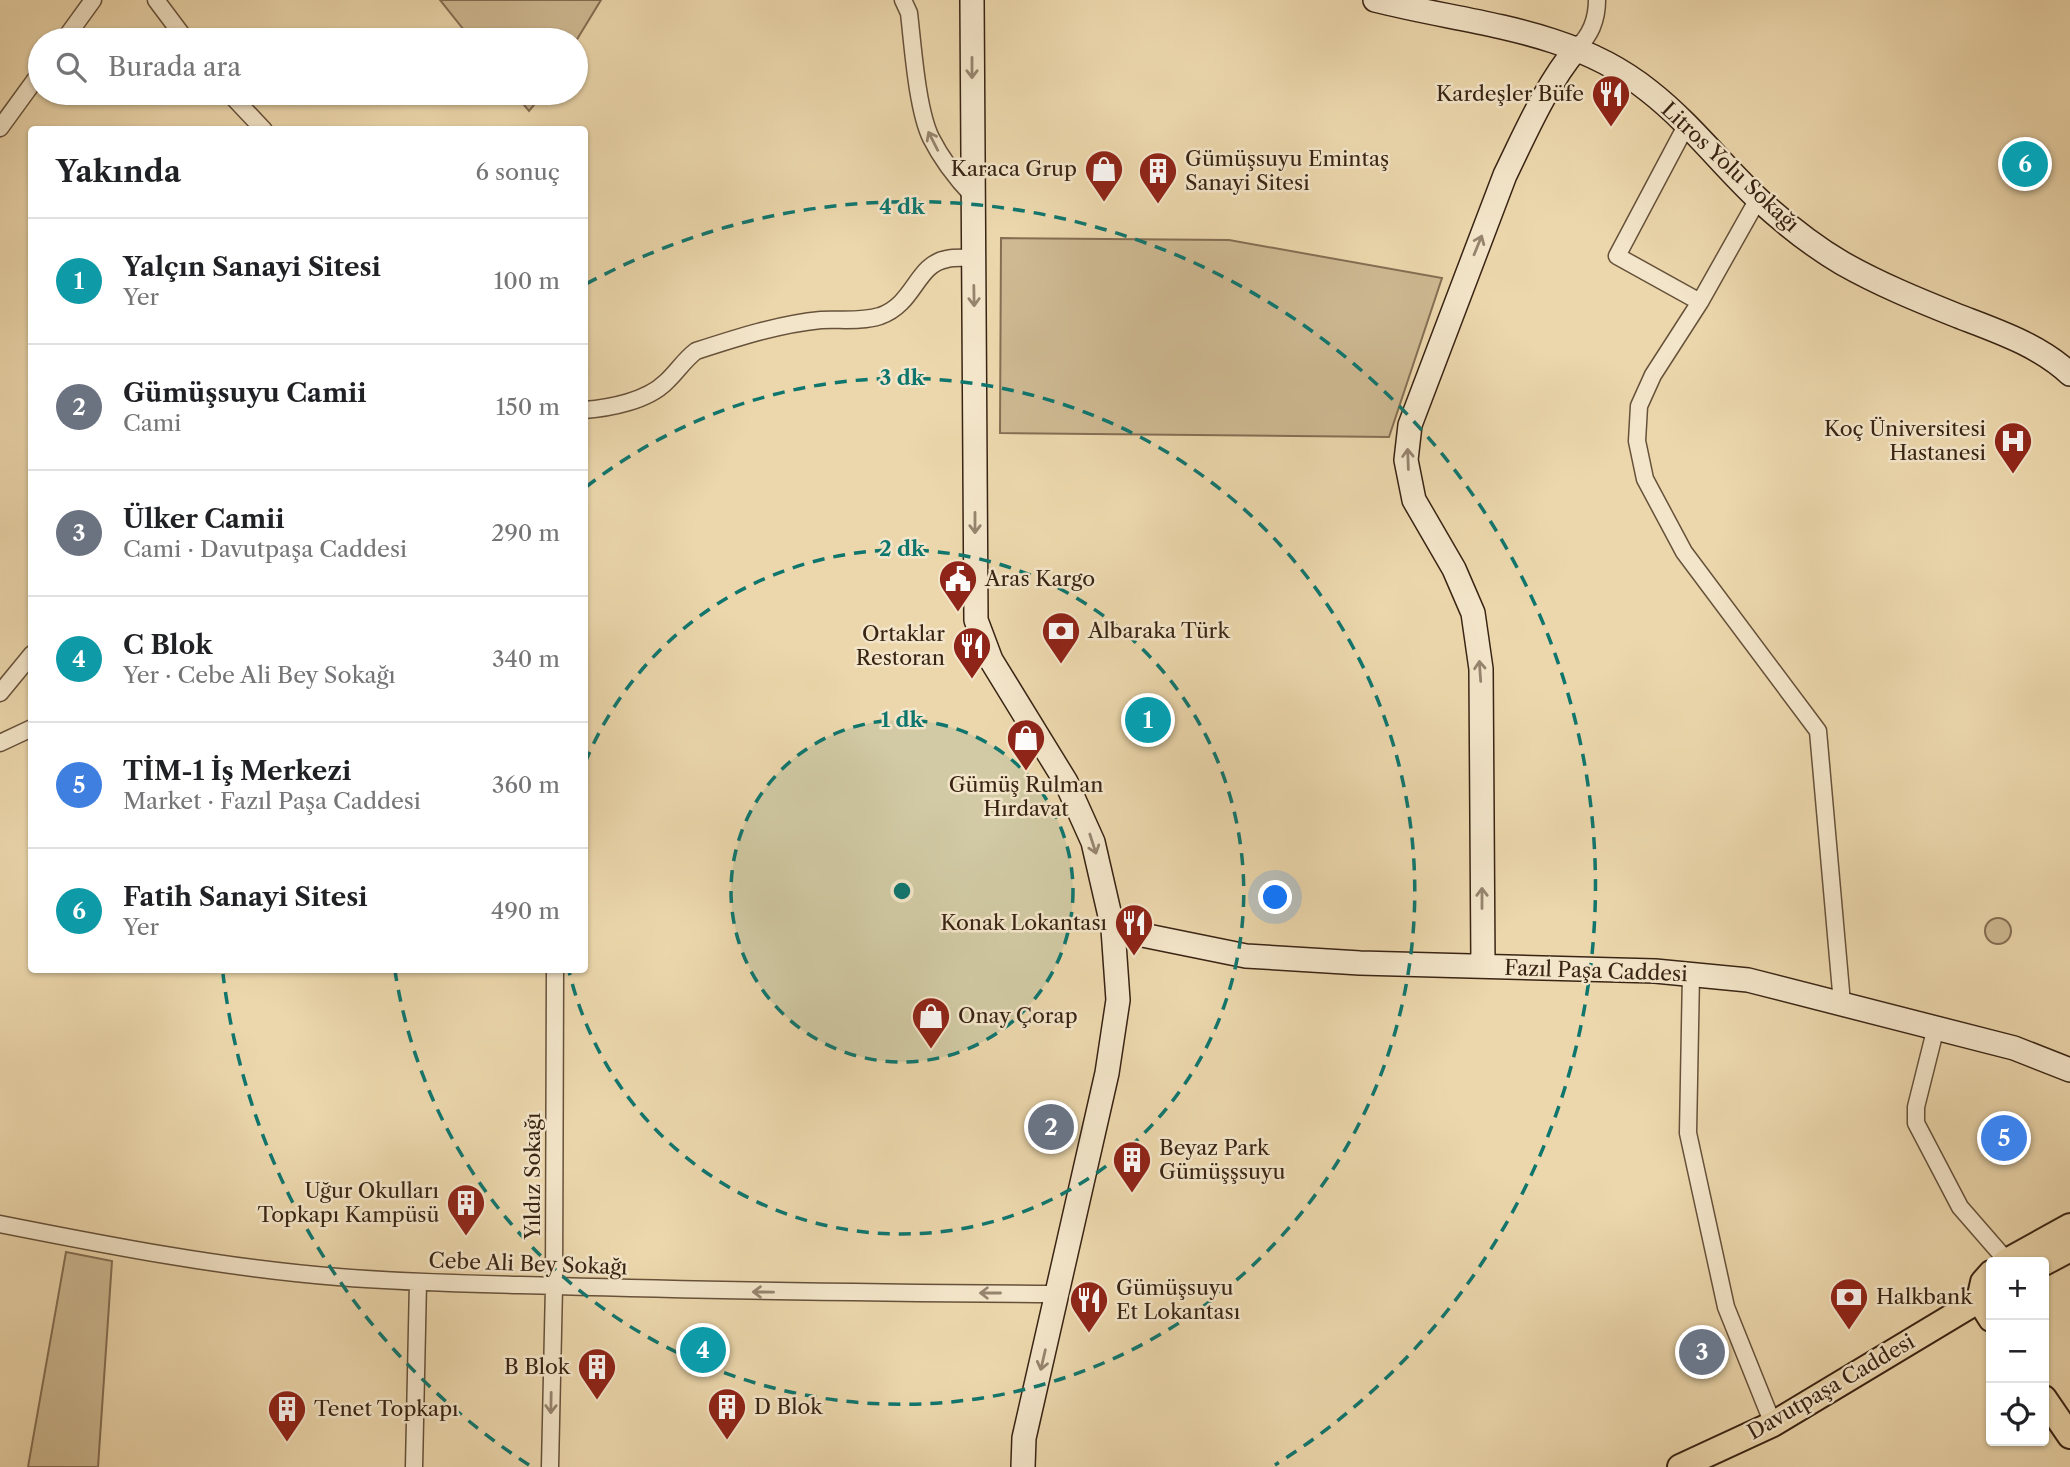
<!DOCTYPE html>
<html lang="tr">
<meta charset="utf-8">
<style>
:root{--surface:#fff;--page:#f2f2f2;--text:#202124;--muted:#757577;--line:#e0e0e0;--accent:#0b8043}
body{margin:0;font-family:"Libre Caslon Text",serif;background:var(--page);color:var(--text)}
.controls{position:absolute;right:21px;bottom:21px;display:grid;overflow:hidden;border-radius:7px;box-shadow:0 2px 5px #0004}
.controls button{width:63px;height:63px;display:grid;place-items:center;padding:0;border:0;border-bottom:2px solid var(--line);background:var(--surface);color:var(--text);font:35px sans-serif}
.you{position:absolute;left:1276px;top:898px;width:24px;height:24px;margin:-18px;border:5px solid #fff;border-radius:50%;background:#1a73e8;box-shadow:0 0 0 10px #1a73e833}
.badge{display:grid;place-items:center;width:46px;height:46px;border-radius:50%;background:var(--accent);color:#fff;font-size:23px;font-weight:700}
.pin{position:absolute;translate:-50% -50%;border:4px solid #fff;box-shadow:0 2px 7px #0006}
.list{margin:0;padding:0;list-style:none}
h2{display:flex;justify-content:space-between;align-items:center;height:91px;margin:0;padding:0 28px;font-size:30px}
h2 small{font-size:23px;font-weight:400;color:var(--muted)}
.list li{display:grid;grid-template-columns:46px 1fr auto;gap:21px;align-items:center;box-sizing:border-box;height:126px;padding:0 28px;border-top:2px solid var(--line)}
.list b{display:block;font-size:26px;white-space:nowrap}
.list p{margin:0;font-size:23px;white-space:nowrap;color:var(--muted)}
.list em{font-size:23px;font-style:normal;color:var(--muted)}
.icon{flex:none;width:38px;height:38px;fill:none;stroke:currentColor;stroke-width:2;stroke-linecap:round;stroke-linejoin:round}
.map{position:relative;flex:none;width:2070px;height:1467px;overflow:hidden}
.search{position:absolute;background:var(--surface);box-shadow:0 2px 5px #0004;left:28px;top:28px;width:560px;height:77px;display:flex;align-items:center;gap:18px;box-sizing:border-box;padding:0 24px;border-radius:38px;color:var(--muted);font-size:26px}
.panel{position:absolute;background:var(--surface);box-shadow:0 2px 5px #0004;left:28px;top:126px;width:560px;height:847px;border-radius:7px}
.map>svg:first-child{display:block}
</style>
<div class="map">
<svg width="2070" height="1467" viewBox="0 0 2070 1467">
<rect width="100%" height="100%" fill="#ecd7ac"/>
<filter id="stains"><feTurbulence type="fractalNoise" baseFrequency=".00286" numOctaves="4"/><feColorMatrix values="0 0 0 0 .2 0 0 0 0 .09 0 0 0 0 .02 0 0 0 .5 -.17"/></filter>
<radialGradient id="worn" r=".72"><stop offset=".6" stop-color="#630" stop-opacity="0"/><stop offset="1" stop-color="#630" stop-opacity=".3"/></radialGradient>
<path fill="#ceb992" stroke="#846e53" stroke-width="2" d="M 440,0 L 601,0 L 576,41 L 472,40 Z
M 514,93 L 544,93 L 529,111 Z
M 1001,238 L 1229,240 L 1442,278 L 1389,437 L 1000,433 Z
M1985 931a13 13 0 1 1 26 0a13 13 0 1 1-26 0Z
M 66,1252 L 112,1261 L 98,1467 L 28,1467 Z"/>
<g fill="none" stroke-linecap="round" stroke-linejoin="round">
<g stroke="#66513a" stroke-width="19">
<path id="street" d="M 156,0 L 186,40
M 903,0 L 909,13 C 913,47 917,109 931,138 C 942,160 956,178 973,196
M 64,40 L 93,0
M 1577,48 C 1591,35 1597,19 1597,0
M 229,93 L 264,130
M 1687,124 L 1617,256 L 1700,302
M 0,128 L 40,73
M 1758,199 L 1700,302 L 1653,375 L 1639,406 L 1637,441 L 1645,479 L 1684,552 L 1818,731 L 1842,1003
M 584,410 C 610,408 647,401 666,382 C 677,372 684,360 696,351 C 736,338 779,324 821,320 C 840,319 861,322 880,316 C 915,304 916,264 947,259 C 955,257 965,258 973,258
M 0,693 L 32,654
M 0,743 L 32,728
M 1691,974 L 1688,1133 L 1726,1307 L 1773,1424
M 1936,1027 L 1916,1107 L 1916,1123 L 1960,1207 L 2007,1261
M 0,1224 C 111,1246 224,1268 338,1277 C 410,1283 483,1284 556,1286 C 724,1291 891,1293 1058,1294
M 414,1467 L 418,1282
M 550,1467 L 554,1286 L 555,970"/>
</g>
<g stroke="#392414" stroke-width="26">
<path id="secondary" d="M 972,0 L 976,620 L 991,660 L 1066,782 L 1093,842 L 1113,929 L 1118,1000 L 1107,1073 L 1024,1438 L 1023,1467
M 1375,0 C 1469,24 1571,28 1649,91 C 1690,123 1721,164 1758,199 C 1783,222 1813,246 1842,263 C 1879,284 1918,300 1958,316 C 1997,331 2039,345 2070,374
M 1113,929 L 1246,956 L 1360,963 L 1655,971 L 1748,980 L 2014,1048 L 2070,1070
M 1483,966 L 1481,669 L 1473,613 L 1454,569 L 1414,500 L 1406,460 L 1410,425 L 1505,175 C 1525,134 1547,83 1577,48"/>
</g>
<g stroke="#392414" stroke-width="28">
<path id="primary" d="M 2005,1262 L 2070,1226
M 2044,1263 L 2070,1249
M 1979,1300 L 1983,1282 L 1991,1273
M 1979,1300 L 1991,1319
M 2044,1398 L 2070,1436
M 1680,1467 L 1773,1424 L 1991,1293"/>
</g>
<use href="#street" stroke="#f3e5c9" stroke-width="16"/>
<use href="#secondary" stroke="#f3e5c9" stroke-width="23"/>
<use href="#primary" stroke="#ecd7ac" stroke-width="24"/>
</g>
<defs><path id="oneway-shaft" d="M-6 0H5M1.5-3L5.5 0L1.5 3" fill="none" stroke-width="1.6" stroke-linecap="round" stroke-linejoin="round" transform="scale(1.75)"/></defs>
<g stroke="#96846e">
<use href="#oneway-shaft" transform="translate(972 68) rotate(90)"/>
<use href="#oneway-shaft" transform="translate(933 141) rotate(-117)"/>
<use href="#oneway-shaft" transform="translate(1478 245) rotate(-68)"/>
<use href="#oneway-shaft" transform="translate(974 296) rotate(89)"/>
<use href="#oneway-shaft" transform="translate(1408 459) rotate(-92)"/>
<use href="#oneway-shaft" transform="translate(975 523) rotate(90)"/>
<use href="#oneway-shaft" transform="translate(1480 671) rotate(-94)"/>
<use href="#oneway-shaft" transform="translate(1093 844) rotate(72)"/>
<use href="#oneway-shaft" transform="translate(1482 898) rotate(-90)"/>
<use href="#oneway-shaft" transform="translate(763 1292) rotate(-179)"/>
<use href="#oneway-shaft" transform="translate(990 1293) rotate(-180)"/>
<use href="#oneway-shaft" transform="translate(1043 1360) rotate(103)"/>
<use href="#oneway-shaft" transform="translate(551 1403) rotate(91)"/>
</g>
<circle cx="902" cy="891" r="171" fill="#0f766e" fill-opacity=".12"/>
<g fill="none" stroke="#0f766e" stroke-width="3.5" stroke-dasharray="12 9">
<circle cx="902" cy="891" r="171"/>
<path d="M585 763A342 342 0 1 1 569 971"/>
<path d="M586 487A513 513 0 1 1 395 971"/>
<path d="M529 1465A684 684 0 0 1 223 974M586 284A684 684 0 0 1 1275 1465"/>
</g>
<defs>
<g id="restaurant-pin" transform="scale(2.0125)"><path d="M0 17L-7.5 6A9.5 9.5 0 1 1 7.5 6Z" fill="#8f2418" stroke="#f3e5c9"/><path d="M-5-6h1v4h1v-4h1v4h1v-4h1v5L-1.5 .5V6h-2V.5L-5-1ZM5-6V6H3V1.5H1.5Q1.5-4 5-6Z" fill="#fff"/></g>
<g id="shop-pin" transform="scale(2.0125)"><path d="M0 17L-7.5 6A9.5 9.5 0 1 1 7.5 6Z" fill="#8f2418" stroke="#f3e5c9"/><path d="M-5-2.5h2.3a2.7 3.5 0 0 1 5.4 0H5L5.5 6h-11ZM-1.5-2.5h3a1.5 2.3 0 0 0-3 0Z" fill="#fff"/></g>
<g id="building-pin" transform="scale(2.0125)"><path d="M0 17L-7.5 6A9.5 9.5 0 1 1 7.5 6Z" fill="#8f2418" stroke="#f3e5c9"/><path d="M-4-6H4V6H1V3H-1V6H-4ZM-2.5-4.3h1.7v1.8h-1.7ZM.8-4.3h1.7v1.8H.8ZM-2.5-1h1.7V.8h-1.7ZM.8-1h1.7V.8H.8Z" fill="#fff"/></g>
<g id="hospital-pin" transform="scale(2.0125)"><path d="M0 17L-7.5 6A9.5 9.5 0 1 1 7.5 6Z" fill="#8f2418" stroke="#f3e5c9"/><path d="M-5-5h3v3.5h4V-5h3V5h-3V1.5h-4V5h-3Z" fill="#fff"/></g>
<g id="civic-pin" transform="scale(2.0125)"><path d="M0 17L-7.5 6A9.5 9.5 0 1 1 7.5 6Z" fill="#8f2418" stroke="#f3e5c9"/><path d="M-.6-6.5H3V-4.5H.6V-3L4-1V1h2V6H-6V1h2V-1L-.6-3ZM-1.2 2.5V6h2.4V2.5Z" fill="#fff"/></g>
<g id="bank-pin" transform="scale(2.0125)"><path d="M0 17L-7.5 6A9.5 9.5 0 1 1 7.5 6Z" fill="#8f2418" stroke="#f3e5c9"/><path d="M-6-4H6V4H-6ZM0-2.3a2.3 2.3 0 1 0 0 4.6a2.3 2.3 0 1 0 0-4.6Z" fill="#fff"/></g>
</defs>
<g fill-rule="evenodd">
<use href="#restaurant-pin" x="1611" y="94"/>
<use href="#shop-pin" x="1104" y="169"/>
<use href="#building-pin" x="1158" y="171"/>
<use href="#hospital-pin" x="2013" y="441"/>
<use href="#civic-pin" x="958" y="579"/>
<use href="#bank-pin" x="1061" y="631"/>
<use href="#restaurant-pin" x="972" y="646"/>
<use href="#shop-pin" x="1026" y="738"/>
<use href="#restaurant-pin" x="1134" y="923"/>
<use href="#shop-pin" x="931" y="1016"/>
<use href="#building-pin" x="1132" y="1160"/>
<use href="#building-pin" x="466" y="1203"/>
<use href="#bank-pin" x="1849" y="1297"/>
<use href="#restaurant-pin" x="1089" y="1300"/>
<use href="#building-pin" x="597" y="1367"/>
<use href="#building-pin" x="727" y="1407"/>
<use href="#building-pin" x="287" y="1409"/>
</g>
<g text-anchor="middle" stroke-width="5" stroke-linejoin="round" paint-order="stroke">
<g font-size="21" fill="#392414" stroke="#f3e5c9" text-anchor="start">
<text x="1584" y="101" text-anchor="end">Kardeşler Büfe</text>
<text x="1185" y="166">Gümüşsuyu Emintaş<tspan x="1185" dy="24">Sanayi Sitesi</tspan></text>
<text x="1077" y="176" text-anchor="end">Karaca Grup</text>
<text x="1986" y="436" text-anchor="end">Koç Üniversitesi<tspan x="1986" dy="24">Hastanesi</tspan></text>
<text x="985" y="586">Aras Kargo</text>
<text x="1088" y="638">Albaraka Türk</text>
<text x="945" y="641" text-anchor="end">Ortaklar<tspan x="945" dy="24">Restoran</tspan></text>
<text x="1026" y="792" text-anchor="middle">Gümüş Rulman<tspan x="1026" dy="24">Hırdavat</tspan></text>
<text x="1107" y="930" text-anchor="end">Konak Lokantası</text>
<text x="958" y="1023">Onay Çorap</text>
<text x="1159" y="1155">Beyaz Park<tspan x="1159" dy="24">Gümüşşsuyu</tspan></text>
<text x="439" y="1198" text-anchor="end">Uğur Okulları<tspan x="439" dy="24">Topkapı Kampüsü</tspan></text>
<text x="1116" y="1295">Gümüşsuyu<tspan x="1116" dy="24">Et Lokantası</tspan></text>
<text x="1876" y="1304">Halkbank</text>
<text x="570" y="1374" text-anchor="end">B Blok</text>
<text x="754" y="1414">D Blok</text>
<text x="314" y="1416">Tenet Topkapı</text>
</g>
<g font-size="21" fill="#392414" stroke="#f3e5c9">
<text transform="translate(1730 167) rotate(43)" y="7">Litros Yolu Sokağı</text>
<text transform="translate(1596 971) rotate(2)" y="7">Fazıl Paşa Caddesi</text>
<text transform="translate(533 1176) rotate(-90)" y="7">Yıldız Sokağı</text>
<text transform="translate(528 1264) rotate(2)" y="7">Cebe Ali Bey Sokağı</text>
<text transform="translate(1831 1387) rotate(-30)" y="7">Davutpaşa Caddesi</text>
</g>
</g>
<circle cx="902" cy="891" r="10" fill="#0f766e" stroke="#f3e5c9" stroke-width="3.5"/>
<g font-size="21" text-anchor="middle" font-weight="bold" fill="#0f766e" stroke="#f3e5c9" stroke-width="5" stroke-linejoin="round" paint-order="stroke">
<text x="902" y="214">4 dk</text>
<text x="902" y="385">3 dk</text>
<text x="902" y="556">2 dk</text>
<text x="902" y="727">1 dk</text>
</g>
<rect width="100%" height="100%" filter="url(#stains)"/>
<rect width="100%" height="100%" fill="url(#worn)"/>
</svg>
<div class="controls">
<button>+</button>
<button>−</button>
<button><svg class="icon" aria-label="locate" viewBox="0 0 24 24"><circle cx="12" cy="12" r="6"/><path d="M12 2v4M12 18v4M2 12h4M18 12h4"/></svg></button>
</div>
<div class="you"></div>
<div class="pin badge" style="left:1148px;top:720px;background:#0f9aa8">1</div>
<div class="pin badge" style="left:1051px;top:1127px;background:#6b7280">2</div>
<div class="pin badge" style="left:1702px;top:1352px;background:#6b7280">3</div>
<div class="pin badge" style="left:703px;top:1350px;background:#0f9aa8">4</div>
<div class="pin badge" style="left:2004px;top:1138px;background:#3f7fe0">5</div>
<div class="pin badge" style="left:2025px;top:164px;background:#0f9aa8">6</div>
<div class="search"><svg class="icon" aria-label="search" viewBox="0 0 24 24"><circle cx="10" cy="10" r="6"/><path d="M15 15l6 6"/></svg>Burada ara</div>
<section class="panel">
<h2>Yakında<small>6 sonuç</small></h2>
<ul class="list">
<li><span class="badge" style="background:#0f9aa8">1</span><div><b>Yalçın Sanayi Sitesi</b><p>Yer</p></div><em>100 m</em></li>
<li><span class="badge" style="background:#6b7280">2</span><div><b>Gümüşsuyu Camii</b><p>Cami</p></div><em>150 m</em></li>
<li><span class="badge" style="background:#6b7280">3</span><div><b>Ülker Camii</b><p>Cami · Davutpaşa Caddesi</p></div><em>290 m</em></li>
<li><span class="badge" style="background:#0f9aa8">4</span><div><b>C Blok</b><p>Yer · Cebe Ali Bey Sokağı</p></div><em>340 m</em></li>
<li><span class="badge" style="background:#3f7fe0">5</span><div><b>TİM-1 İş Merkezi</b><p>Market · Fazıl Paşa Caddesi</p></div><em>360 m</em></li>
<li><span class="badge" style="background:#0f9aa8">6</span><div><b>Fatih Sanayi Sitesi</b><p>Yer</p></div><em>490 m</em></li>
</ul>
</section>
</div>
